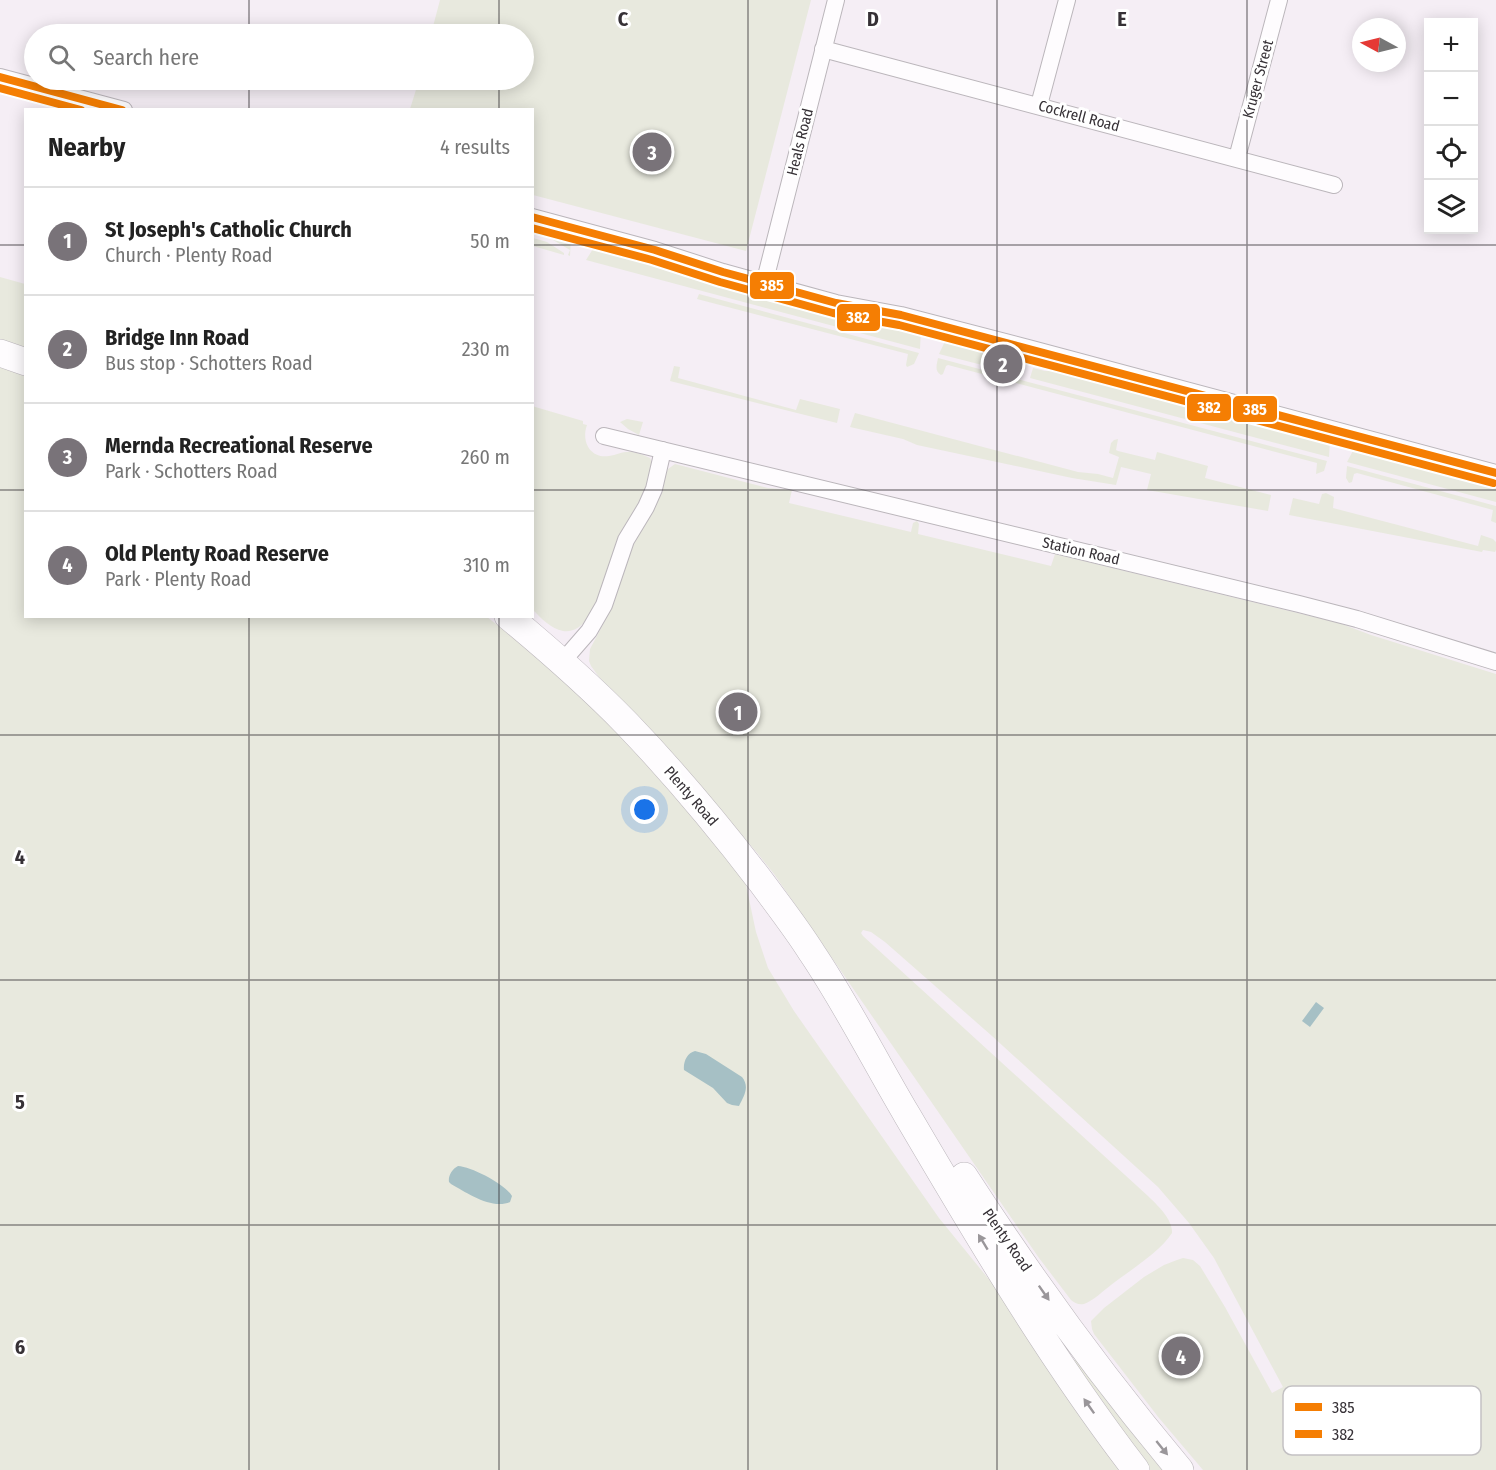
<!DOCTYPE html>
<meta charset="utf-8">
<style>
:root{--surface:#fff;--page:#f2f2f2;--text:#222;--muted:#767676;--line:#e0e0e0;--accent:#797379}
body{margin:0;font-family:"Fira Sans Condensed",sans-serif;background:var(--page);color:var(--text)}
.controls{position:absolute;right:18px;top:18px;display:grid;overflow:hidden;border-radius:0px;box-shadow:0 3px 15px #0003}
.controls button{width:54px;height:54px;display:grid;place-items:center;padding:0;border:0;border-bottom:2px solid var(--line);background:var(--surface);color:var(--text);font:30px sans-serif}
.compass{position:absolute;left:1352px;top:18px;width:54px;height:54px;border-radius:50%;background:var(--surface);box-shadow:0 3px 15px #0003;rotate:277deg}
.you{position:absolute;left:645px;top:810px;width:21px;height:21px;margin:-15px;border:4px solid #fff;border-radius:50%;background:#1a73e8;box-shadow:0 0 0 9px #1a73e833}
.badge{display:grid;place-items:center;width:39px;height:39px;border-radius:50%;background:var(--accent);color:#fff;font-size:20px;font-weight:700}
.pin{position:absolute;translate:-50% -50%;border:3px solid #fff;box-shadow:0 2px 6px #0006}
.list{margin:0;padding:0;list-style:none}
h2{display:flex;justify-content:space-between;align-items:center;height:78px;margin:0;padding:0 24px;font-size:26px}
h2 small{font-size:20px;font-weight:400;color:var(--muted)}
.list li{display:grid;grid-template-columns:39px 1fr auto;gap:18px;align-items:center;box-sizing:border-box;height:108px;padding:0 24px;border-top:2px solid var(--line)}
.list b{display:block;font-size:22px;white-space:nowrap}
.list p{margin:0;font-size:20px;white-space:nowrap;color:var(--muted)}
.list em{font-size:20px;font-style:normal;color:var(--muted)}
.icon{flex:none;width:33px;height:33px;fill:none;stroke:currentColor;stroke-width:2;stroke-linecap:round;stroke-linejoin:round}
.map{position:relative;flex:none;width:1496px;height:1470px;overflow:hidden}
.search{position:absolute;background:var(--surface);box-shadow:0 3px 15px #0003;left:24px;top:24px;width:510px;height:66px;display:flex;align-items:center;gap:15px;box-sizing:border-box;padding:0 21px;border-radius:33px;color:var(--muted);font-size:22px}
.panel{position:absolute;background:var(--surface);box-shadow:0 3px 15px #0003;left:24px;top:108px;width:510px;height:510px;border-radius:0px}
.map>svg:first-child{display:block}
</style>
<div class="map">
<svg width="1496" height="1470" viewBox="0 0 1496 1470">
<rect width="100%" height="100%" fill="#f5eef5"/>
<path fill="#e8e9de" d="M 440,0 L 811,0 L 746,251 L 533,195 L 532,110 L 410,109 L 419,80 L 524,80 L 524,34 L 431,34 Z
M 555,235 L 571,237 L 570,256 L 568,255 L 570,250 L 548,237 Z
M 533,238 L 547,242 L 564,253 L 564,255 L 533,246 Z
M 596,244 L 647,257 L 728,288 L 837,317 L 921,330 L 920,349 L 586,260 Z
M 0,277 L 25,284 L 25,349 L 0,340 Z
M 699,294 L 919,353 L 914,364 L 907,367 L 906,365 L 908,354 L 697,299 Z
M 947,337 L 973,344 L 1001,360 L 998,369 L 939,354 Z
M 938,358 L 1327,461 L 1324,471 L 1316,474 L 1317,463 L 948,365 L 946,366 L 943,374 L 941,375 C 934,371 937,364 938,358 Z
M 674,366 L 680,367 L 678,378 L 796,410 L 800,399 L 840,409 L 837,423 L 670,381 Z
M 0,367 L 25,376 L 26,616 L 487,617 L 523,645 L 577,692 L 667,784 L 734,864 L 746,885 L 756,932 L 768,968 L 794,1011 L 939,1218 L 1000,1293 L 1120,1470 L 0,1470 Z
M 1033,368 L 1045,371 L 1076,371 L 1330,439 L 1329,457 L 1030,378 Z
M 532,406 L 583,421 L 583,424 L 587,425 C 581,441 590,459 609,456 C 617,455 623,451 632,452 C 638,453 644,455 650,458 C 660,478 634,509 625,525 C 612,549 599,637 563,631 C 551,629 541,618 533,610 Z
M 855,413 L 1078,472 L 1098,474 L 1113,478 L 1119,457 L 1109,453 L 1111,443 L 1114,440 L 1118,439 L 1116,450 L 1118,451 L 1155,460 L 1157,452 L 1208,466 L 1205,478 L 1271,495 L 1268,511 L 1147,490 L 1151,474 L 1121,467 L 1116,485 L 1072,478 L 917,445 L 903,439 L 850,427 Z
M 627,419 L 643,422 L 639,435 L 628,429 L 620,422 Z
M 1356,445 L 1496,482 L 1496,502 L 1347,462 Z
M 675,464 L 768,488 L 792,490 L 789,503 L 911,532 L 913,523 L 917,521 L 919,524 L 918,534 L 1051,566 L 1055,554 L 1339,623 L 1371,635 L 1496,674 L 1496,1470 L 1203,1470 L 1159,1418 L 1094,1334 L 1092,1329 L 1091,1321 L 1104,1308 L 1144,1277 L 1164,1265 L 1177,1260 L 1183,1258 L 1193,1260 L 1200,1266 L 1225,1307 L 1272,1393 L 1283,1387 L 1214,1258 L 1189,1223 L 1158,1187 L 992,1036 L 885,942 L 871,932 L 863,930 L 861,933 L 863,936 L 1148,1196 C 1157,1205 1173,1219 1172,1233 C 1160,1252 1129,1271 1111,1285 C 1103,1291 1093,1301 1084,1304 C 1078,1305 1075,1303 1071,1300 L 1039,1258 L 774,874 L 758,854 L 678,760 L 631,709 L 599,677 L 591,666 L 589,661 L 590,649 L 609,613 L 628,553 L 662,493 L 665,475 L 668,469 Z
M 1347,466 L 1496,506 L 1496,523 L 1491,521 L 1493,510 L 1357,473 L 1354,474 L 1352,482 L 1349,483 L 1346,478 Z
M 1326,493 L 1334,497 L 1333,508 L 1478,546 L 1481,535 L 1493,539 L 1496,542 L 1496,550 L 1495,552 L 1483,550 L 1482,552 L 1289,515 L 1293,498 L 1319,504 L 1322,494 Z
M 1076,1359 L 1124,1423 L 1163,1470 L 1146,1470 L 1071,1362 Z"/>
<path fill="#a6c0c5" d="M 1316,1002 L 1324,1008 L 1310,1027 L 1302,1021 Z
M 695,1051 L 706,1054 L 742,1077 C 750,1087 744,1096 739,1106 L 732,1105 L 727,1103 L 713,1088 L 684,1070 C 683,1062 687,1053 695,1051 Z
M 458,1166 C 472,1167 505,1184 512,1196 L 510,1202 C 492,1210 467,1193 451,1184 L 449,1182 C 448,1176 452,1169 458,1166 Z"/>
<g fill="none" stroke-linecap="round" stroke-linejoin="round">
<g stroke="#bbb6bb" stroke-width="18">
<path id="minor" d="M 823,49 L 1334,185
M 0,77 L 124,110
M 1039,105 L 1067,0
M 1237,158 L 1279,0
M 532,217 L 655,250 L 723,272 L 836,303 L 901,315 L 1032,349 L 1496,473
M 764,284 L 836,0
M 604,436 L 1299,604 L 1357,619 L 1496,662
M 562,662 L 589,631 L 604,605 L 626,540 L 646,507 L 654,489 L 663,450"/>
</g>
<g stroke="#bbb6bb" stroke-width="28">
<path id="primary" d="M 0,353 L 26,362
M 508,616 C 549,650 590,686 627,724 C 675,774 720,828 762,883 C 779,906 797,929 812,953 C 847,1005 875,1061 907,1115 C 978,1236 1050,1358 1136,1470
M 964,1176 C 1030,1278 1102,1377 1180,1470"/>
</g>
<use href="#minor" stroke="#fefcfe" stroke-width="16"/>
<use href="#primary" stroke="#fefcfe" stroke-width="27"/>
<g stroke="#fff" stroke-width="12">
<path id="bus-1" d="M 0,77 L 122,110
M 532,217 L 655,250 L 723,272 L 836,303 L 901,315 L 1496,473"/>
</g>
<g stroke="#fff" stroke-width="12">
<path id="bus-2" d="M 0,88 L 81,110
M 532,228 L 652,260 L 720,282 L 833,313 L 899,325 L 1493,483"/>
</g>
<use href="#bus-1" stroke="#f57e03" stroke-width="8"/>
<use href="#bus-2" stroke="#f57e03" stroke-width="8"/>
</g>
<defs><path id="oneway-solid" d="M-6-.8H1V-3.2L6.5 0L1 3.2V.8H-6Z" transform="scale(1.5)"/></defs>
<g fill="#9a969a">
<use href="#oneway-solid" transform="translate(983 1242) rotate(-121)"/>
<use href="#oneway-solid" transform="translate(1044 1293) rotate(55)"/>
<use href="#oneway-solid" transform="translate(1089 1406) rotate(-125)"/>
<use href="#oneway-solid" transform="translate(1162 1448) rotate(51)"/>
</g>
<path fill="none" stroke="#363136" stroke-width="1.5" stroke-opacity="0.55" d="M 249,0 L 249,34M 499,0 L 499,34M 748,0 L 748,1470M 997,0 L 997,1470M 1247,0 L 1247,1470M 249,80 L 249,110M 499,80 L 499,110M 0,245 L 26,245M 532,245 L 1496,245M 0,490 L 26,490M 532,490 L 1496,490M 249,616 L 249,1470M 499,616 L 499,1470M 0,735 L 1496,735M 0,980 L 1496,980M 0,1225 L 1496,1225"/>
<g text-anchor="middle" stroke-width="6" stroke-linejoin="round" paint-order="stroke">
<g font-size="15" fill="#363136" stroke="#fff">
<text transform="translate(1258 79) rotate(-75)" y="5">Kruger Street</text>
<text transform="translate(1079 116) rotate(15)" y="5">Cockrell Road</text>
<text transform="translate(800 142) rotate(-76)" y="5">Heals Road</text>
<text transform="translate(1081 551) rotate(13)" y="5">Station Road</text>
<text transform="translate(691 796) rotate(49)" y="5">Plenty Road</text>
<text transform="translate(1007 1240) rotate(55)" y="5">Plenty Road</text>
</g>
</g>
<rect x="1283" y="1386" width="198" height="69" rx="9" fill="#fff" stroke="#c3c1c3" stroke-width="1.5"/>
<rect x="1295" y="1403" width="27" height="8" fill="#f57e03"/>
<rect x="1295" y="1430" width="27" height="8" fill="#f57e03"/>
<g font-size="16" fill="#363136">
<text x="1332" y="1413">385</text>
<text x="1332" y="1440">382</text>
</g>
<g font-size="20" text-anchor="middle" font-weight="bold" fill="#363136" stroke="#fff" stroke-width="6" stroke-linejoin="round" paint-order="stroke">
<text x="623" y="26">C</text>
<text x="873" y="26">D</text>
<text x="1122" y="26">E</text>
<text x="20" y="864">4</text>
<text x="20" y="1109">5</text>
<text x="20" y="1354">6</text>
</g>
<g stroke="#fff" stroke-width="2">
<rect x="749" y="271" width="46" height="29" rx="6" fill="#f57e03"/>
<rect x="836" y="303" width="45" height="29" rx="6" fill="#f57e03"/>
<rect x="1186" y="393" width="46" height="29" rx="6" fill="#f57e03"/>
<rect x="1232" y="395" width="46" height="28" rx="6" fill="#f57e03"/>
</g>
<g font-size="16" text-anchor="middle" font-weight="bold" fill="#fff">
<text x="772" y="291">385</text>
<text x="858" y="323">382</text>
<text x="1209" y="413">382</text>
<text x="1255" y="415">385</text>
</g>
</svg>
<div class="controls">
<button>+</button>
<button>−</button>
<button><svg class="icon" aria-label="locate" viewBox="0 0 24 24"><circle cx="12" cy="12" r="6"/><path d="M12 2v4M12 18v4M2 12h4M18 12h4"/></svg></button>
<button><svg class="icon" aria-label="layers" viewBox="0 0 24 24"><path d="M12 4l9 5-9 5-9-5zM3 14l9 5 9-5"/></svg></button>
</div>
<svg class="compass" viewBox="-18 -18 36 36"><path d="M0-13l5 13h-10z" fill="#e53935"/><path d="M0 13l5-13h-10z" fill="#767676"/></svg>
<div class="you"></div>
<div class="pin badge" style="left:738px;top:712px">1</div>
<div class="pin badge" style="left:1003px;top:364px">2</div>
<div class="pin badge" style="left:652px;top:152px">3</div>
<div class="pin badge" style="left:1181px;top:1356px">4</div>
<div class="search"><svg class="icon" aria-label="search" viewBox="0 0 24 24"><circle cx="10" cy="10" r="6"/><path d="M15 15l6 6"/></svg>Search here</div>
<section class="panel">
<h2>Nearby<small>4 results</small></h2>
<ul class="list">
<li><span class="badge">1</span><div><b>St Joseph's Catholic Church</b><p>Church · Plenty Road</p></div><em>50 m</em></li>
<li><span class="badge">2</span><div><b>Bridge Inn Road</b><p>Bus stop · Schotters Road</p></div><em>230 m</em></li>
<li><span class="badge">3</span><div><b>Mernda Recreational Reserve</b><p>Park · Schotters Road</p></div><em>260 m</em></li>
<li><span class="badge">4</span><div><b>Old Plenty Road Reserve</b><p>Park · Plenty Road</p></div><em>310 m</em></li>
</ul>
</section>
</div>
